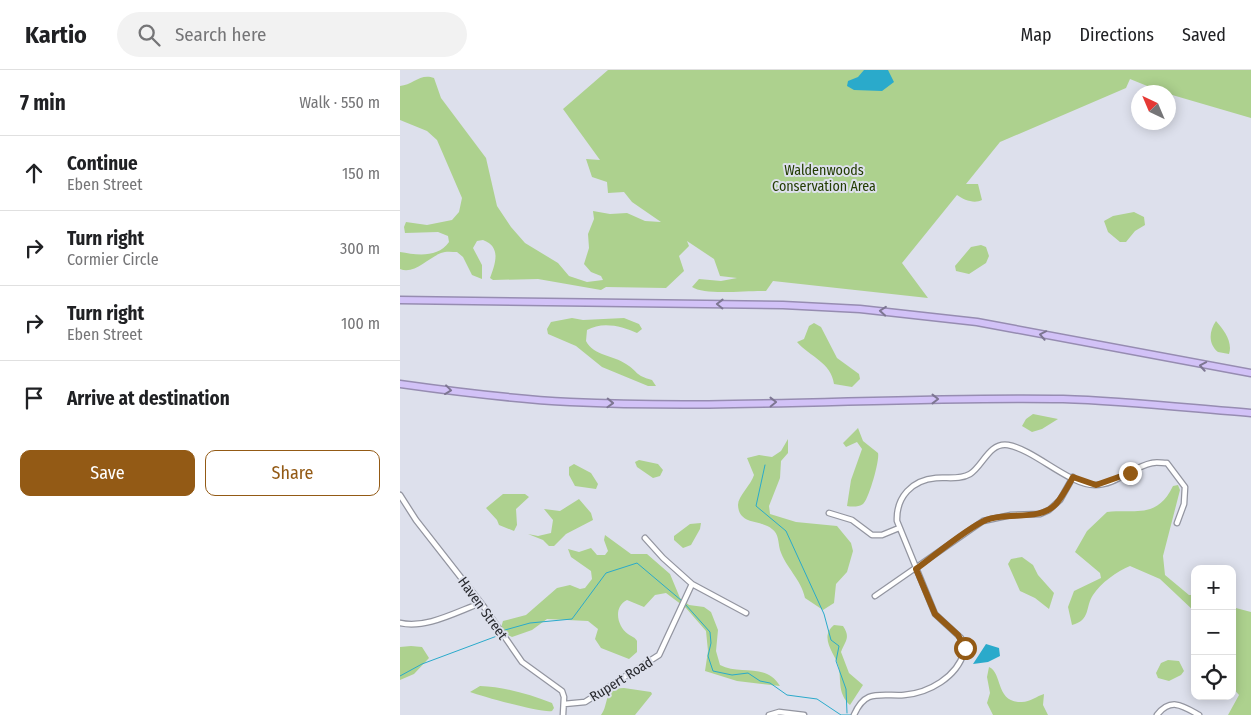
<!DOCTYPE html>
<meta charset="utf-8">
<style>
:root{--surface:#fff;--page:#f2f2f2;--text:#202124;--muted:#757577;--line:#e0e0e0;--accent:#935a15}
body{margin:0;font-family:"Fira Sans Condensed",sans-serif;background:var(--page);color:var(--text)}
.controls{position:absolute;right:15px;bottom:15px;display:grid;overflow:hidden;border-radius:10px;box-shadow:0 2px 12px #0003}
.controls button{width:45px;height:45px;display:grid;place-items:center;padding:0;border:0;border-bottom:1px solid var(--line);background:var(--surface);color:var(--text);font:25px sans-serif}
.compass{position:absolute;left:731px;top:15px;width:45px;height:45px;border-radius:50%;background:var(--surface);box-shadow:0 2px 12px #0003;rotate:316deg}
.stop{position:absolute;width:15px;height:15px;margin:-11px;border:4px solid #935a15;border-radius:50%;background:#fff}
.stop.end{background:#935a15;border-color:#fff;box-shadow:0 1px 5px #0008}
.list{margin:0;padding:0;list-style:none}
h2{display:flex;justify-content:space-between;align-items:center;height:65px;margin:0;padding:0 20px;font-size:21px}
h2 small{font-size:16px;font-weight:400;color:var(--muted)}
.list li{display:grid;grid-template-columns:32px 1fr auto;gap:15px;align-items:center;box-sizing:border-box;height:75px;padding:0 20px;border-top:1px solid var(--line)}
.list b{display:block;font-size:19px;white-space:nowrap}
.list p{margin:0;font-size:16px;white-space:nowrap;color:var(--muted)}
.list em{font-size:16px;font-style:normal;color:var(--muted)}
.actions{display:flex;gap:10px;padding:15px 20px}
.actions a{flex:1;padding:11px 0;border:1px solid var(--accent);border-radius:10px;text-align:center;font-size:18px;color:var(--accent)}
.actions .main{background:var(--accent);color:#fff}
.icon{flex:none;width:28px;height:28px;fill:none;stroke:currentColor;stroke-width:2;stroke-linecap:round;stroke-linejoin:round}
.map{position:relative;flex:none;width:851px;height:645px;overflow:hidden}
header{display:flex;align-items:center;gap:30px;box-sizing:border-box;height:70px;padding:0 25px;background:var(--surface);border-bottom:1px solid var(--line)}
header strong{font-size:24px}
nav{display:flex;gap:28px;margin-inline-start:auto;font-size:18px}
.search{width:350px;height:45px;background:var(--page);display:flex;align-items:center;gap:12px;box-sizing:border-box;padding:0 18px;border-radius:28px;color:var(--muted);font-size:19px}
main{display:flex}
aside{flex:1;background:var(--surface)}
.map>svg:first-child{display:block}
</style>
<header>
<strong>Kartio</strong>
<div class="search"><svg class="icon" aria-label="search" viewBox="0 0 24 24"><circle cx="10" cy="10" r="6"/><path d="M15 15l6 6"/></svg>Search here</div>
<nav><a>Map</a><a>Directions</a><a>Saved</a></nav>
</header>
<main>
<aside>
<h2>7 min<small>Walk · 550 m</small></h2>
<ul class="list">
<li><svg class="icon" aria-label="ahead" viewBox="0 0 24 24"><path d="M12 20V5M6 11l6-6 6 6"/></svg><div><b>Continue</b><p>Eben Street</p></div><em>150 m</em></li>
<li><svg class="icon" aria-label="right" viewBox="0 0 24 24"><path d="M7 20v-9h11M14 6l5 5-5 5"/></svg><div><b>Turn right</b><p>Cormier Circle</p></div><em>300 m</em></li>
<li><svg class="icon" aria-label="right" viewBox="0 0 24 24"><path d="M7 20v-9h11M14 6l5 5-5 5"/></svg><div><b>Turn right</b><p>Eben Street</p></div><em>100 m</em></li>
<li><svg class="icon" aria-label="arrive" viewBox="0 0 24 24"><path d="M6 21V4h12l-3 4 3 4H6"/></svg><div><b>Arrive at destination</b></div></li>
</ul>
<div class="actions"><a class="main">Save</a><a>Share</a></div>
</aside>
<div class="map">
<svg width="851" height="645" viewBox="0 0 851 645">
<rect width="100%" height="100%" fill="#dde0ec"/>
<path fill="#add18e" d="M 208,0 L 851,0 L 851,48 L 762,22 L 730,9 L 726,18 L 600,72 L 566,114 L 578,114 L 582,130 C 574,134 564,130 557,125 L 502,193 L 528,228 L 373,211 L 366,221 C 349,220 305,226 292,217 L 299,209 L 321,211 L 337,208 L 320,206 L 314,189 L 287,171 L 289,176 L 279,186 L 284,201 L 266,218 L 206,217 L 201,220 L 138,209 L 93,210 L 90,208 C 95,194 102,177 83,170 L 77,171 L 73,178 L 82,195 L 82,209 L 72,205 L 63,187 L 57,182 C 52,182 46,181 41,183 C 28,188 14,205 0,199 L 0,182 C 17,185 38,188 49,172 L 48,166 L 38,162 L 5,163 L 4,157 L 6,152 L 27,155 L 52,150 L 59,142 L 62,128 L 37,70 L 27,61 L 0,50 L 0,16 C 13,15 20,3 34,8 L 41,28 L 86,88 L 97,136 L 111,157 L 125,173 L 158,193 L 169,206 L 187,212 L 203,210 L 201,206 L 191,202 L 184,194 L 189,178 L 188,164 L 194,149 L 193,141 L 210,144 L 227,143 L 245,151 L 261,152 L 232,132 L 224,122 L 208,123 L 207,112 L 192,107 L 186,89 L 200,90 L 163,39 Z
M 734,142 L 744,147 L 745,155 L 735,161 L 726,172 L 720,172 L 708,162 L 704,151 L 713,146 Z
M 581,175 L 586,177 L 589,186 L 586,193 L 569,204 L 556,201 L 555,196 L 571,177 Z
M 172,248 L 183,250 L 224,248 L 239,254 L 242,259 L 237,263 C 222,256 202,251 187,260 L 186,271 C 194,286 213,285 226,294 C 239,302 234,305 252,310 L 256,316 L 248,316 L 202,297 L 176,276 L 148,264 L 147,259 L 151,252 Z
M 816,251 C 824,260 833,272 829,284 L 818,282 C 808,274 809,261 816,251 Z
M 414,253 L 421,257 L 437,288 L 459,304 L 460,309 L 452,317 L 434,314 C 431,292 410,287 397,272 L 404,269 L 409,256 Z
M 633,344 L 658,349 L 642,359 L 632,362 L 622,356 L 626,349 Z
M 458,358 L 463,371 L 478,383 C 480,391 468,431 463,434 C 459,437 452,437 447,436 L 451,410 L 462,379 L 457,372 L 446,377 L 443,373 Z
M 388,369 L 388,383 L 381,391 L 380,408 L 369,436 L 370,444 L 396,452 L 437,456 L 451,473 L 453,481 L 447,502 L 436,514 L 434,533 L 423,540 L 405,528 C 401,509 386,498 380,480 C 378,472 379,464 372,459 C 361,449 339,456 338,435 C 338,426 351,415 354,405 L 347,388 L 359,385 L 372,387 L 381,381 Z
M 239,390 L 258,394 L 263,400 L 260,406 L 253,408 L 237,397 L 235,392 Z
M 174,394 L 191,403 L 198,414 L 196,419 L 175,416 L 169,405 L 169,397 Z
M 778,415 L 780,420 L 763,486 L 765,505 L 789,525 L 795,525 L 795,542 L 760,509 L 730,496 C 717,501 701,513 693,525 C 685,537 691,550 672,555 L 668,537 L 674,521 L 701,508 L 700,503 L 675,482 L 687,461 L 707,442 C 737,439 757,449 773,416 Z
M 103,424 L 125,424 L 129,427 L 116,439 L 117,455 L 114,461 L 99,455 L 97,450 L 86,438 Z
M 179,429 L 191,443 L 193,450 L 166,464 L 154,476 L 149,476 L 143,470 L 128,464 L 138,466 L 151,463 L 153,450 L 144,439 L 160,441 Z
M 301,453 L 300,459 L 291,475 L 283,478 L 274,470 L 274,466 L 290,454 Z
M 205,465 L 231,484 L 247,484 L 270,504 L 280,528 L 289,535 L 304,537 L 311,542 L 318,560 L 316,581 L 320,595 C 340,606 366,592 380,616 L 337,611 L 305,601 L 308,581 L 306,561 L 286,538 L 266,523 L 255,525 L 244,537 L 227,530 C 213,537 217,556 228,564 C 232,567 235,567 237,571 L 237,582 L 229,589 L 201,578 L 195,569 L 198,559 L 188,551 L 147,549 L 132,560 L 112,567 L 100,561 L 103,551 L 126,545 L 157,518 L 170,515 L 180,519 L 185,518 L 192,509 L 191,501 L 171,487 L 168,479 L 179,482 L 191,478 L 197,485 L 205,485 L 208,481 L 204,470 Z
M 622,487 L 633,495 L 638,505 L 654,523 L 649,539 L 635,528 L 620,521 L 608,494 L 611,489 Z
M 832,537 L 851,542 L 851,645 L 828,645 L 839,625 L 832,617 Z
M 434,555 L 443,556 C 451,568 445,571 441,582 L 449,603 L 463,615 L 450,635 C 438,624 441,612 439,598 C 436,584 418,568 434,555 Z
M 11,576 L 22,577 L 29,588 L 14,604 L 0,610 L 0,577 Z
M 768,590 L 779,591 L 784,601 L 781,605 L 769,611 L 758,608 L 756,603 L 761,593 Z
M 589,597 C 603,603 595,633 622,632 C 630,632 637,626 644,624 L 643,635 L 648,645 L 593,645 L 587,633 L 590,623 L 587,607 Z
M 80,616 C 105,617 129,624 152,633 L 154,638 L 152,641 C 141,643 84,627 70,622 Z
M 224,618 L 251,622 L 252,624 L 235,645 L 201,645 C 210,633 202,619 224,618 Z"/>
<path fill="#2aaacb" d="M 464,0 L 488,0 L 494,12 L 482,21 L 454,20 L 447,16 L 448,11 L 458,7 Z
M 586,574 L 599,578 L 600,586 L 588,592 L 573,594 Z"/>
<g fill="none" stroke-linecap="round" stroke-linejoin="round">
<path stroke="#2aaacb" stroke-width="1" d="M 365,395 L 356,436 L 386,461 L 424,544 L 431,570 L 439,576 L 436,591 L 446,619 L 447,643
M 285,534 L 310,562 L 311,573 L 308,586 L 313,601 L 332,605 L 348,603 L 360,611 L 370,613 L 387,625 L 417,629 L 441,645 L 451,645
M 105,560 L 130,553 L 172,549 L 206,503 L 237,493 L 282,531
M 0,606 L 22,594 L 97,566"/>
<g stroke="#9395a0" stroke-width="7">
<path id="minor" d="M 0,425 L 16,450 L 84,537 L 122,592 L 162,621 L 164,627 L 163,645
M 429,443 L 452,450 L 472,465 L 482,465 L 499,458
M 245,468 L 263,488 L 292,514 L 346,543
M 475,526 L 583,451 L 611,445 L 640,444 L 649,440 L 660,430 L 673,407
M 0,553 C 26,559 56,542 81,533
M 164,634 L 185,632 L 259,585 L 292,514
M 369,645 L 379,642 L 404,645
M 454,645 C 457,638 462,630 469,627 C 479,623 493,626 504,625 C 529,623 557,607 564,582 L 561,568 L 535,544 L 497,451 C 496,427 512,410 536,408 C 547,407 560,410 570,404 C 583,396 589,372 608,375 C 635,380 669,415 695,415 C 716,415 732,397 752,393 C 756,392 762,393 767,393 L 785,417 L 784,434 L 777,453
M 757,645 C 771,627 783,636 799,645"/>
</g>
<g stroke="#968cb1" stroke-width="9">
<path id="highway" d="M 0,230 L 383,235 L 460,239 L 577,252 L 851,303
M 0,314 C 57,322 113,329 170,332 C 334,340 499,326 663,329 C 726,331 788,338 851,343"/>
</g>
<use href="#minor" stroke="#fff" stroke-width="4.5"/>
<use href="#highway" stroke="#d2c2f7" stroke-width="6"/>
</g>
<defs><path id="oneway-chevron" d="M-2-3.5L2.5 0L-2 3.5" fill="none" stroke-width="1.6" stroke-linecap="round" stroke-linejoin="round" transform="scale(1.25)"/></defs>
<g stroke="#7d7692">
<use href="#oneway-chevron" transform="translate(320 234) rotate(-179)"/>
<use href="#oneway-chevron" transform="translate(483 241) rotate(-175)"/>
<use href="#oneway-chevron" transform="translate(643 265) rotate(-169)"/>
<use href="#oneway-chevron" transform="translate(803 296) rotate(-170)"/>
<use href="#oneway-chevron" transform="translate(48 320) rotate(7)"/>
<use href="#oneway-chevron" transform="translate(535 329)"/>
<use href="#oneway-chevron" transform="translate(373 332) rotate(-1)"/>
<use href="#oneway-chevron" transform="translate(210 333) rotate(2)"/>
</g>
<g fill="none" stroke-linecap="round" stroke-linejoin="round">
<path stroke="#935a15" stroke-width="6" d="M 565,578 L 558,565 L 535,544 L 516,499 C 534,486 567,458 586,450 C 608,441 639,452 656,434 C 663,426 668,416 673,407 L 696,415 L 730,403"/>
</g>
<g text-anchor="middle" stroke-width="4" stroke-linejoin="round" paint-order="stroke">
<g font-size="14" fill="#243d03" stroke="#dde0ec">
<text x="424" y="105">Waldenwoods<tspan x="424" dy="16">Conservation Area</tspan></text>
</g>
<g font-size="14" fill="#28292e" stroke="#dde0ec">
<text transform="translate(83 538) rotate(54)" y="5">Haven Street</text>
<text transform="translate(221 609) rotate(-32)" y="5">Rupert Road</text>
</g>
</g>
</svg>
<div class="controls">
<button>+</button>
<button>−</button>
<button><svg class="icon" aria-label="locate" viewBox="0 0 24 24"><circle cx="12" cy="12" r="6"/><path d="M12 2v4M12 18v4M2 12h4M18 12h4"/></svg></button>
</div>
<svg class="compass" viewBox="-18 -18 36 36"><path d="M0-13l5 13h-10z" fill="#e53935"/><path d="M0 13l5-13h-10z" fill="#757577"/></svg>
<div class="stop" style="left:565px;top:578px"></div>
<div class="stop end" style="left:730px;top:403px"></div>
</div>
</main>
